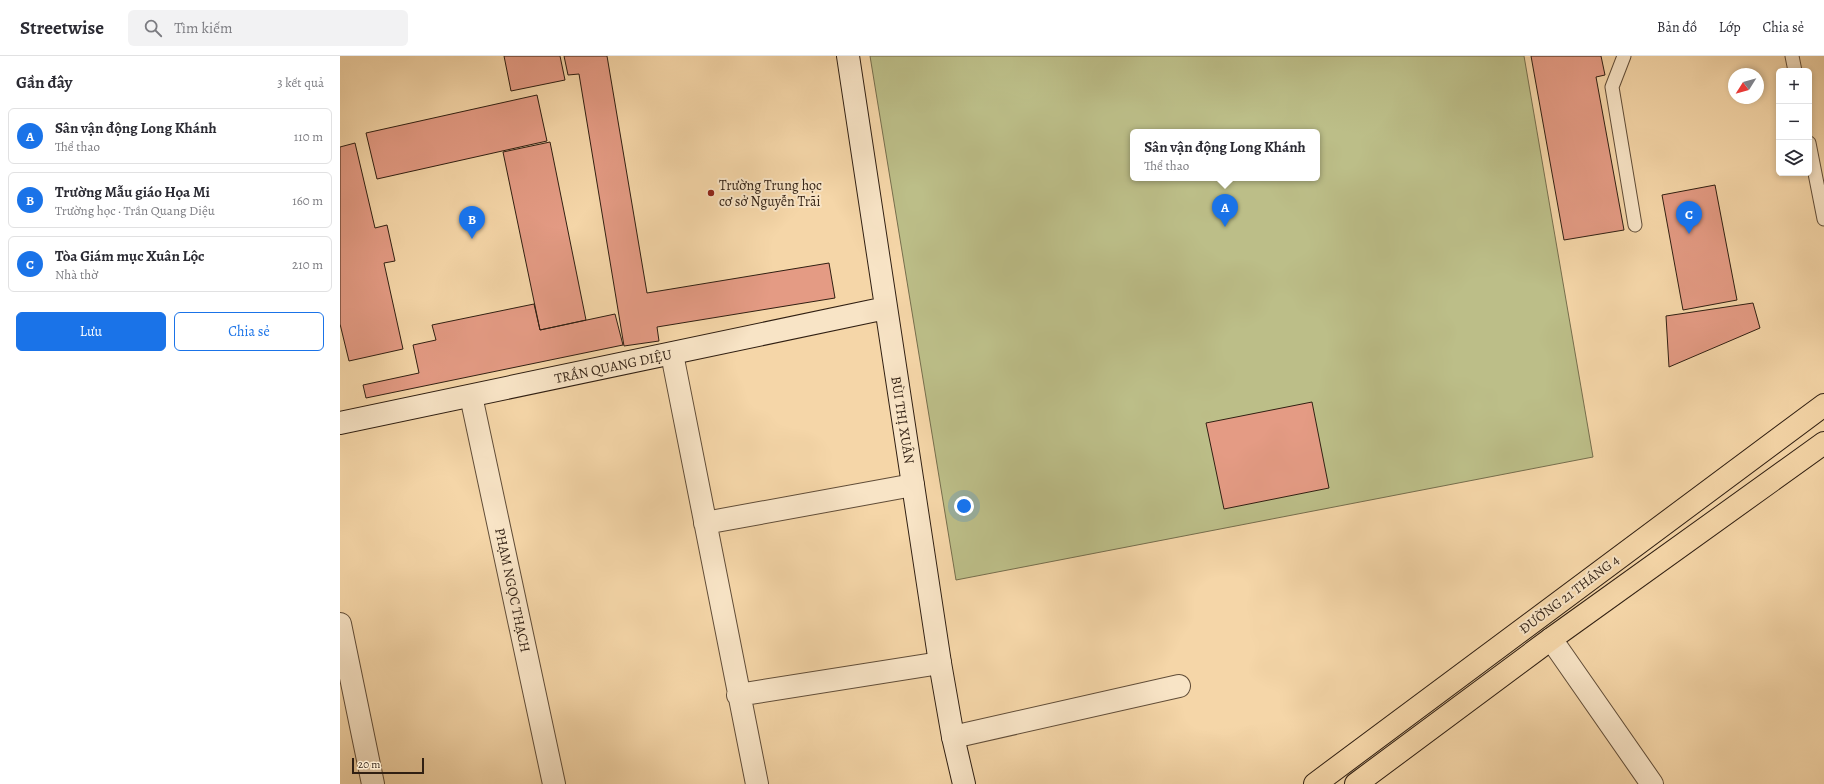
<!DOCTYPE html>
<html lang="vi">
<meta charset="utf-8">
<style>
:root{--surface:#fff;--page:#f2f2f3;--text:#2b2b33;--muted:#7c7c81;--line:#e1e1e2;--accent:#1a73e8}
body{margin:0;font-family:Alegreya,serif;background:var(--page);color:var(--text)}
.controls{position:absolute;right:12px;top:12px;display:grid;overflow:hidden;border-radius:6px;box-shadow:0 2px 6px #0003}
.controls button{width:36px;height:36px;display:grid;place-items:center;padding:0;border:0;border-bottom:1px solid var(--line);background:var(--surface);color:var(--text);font:20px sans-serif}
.compass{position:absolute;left:1388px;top:12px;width:36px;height:36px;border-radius:50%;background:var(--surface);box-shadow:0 2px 6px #0003;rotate:233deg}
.scale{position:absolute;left:12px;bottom:10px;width:72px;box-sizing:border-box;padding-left:4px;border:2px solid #301f12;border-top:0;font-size:11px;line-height:14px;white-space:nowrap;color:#301f12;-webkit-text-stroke:3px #f8e4c6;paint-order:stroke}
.you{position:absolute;left:624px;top:450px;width:14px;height:14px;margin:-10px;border:3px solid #fff;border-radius:50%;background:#1a73e8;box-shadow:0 0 0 6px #1a73e833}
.badge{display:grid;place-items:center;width:26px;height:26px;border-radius:50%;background:var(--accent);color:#fff;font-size:13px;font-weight:700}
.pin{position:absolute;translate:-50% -33px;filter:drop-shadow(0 1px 2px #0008)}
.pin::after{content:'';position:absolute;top:21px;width:14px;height:12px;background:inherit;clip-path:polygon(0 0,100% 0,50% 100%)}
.popup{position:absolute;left:790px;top:73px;width:190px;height:52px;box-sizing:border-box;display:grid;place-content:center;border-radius:6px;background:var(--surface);filter:drop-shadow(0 1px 3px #0005);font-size:13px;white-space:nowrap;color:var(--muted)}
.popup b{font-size:15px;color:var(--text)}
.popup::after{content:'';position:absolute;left:50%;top:100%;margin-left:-8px;border:8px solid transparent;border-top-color:var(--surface)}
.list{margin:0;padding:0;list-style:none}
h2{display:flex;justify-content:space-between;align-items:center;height:52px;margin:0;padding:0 16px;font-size:17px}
h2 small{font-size:13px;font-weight:400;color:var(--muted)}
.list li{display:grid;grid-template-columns:26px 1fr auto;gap:12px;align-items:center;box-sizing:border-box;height:56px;margin:0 8px 8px;padding:0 8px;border:1px solid var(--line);border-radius:6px}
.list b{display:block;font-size:15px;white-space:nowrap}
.list p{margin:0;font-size:13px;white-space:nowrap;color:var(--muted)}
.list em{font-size:13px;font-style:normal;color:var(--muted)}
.actions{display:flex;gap:8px;padding:12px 16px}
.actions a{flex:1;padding:9px 0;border:1px solid var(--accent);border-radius:6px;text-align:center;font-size:14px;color:var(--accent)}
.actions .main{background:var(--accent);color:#fff}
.icon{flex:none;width:22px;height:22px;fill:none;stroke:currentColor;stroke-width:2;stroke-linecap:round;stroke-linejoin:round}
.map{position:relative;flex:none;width:1484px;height:728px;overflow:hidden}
header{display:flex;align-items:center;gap:24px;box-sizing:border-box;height:56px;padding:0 20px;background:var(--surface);border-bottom:1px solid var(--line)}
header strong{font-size:19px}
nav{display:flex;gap:22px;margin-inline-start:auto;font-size:14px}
.search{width:280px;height:36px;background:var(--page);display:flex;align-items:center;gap:10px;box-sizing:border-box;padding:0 14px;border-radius:6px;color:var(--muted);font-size:15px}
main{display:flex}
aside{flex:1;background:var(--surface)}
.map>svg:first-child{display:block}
</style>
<header>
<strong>Streetwise</strong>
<div class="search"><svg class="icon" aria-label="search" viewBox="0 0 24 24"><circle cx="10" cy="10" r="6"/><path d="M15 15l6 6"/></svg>Tìm kiếm</div>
<nav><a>Bản đồ</a><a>Lớp</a><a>Chia sẻ</a></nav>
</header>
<main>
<aside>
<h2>Gần đây<small>3 kết quả</small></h2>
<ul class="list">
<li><span class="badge">A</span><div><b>Sân vận động Long Khánh</b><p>Thể thao</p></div><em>110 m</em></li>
<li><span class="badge">B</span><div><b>Trường Mẫu giáo Họa Mi</b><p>Trường học · Trần Quang Diệu</p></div><em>160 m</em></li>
<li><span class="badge">C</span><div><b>Tòa Giám mục Xuân Lộc</b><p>Nhà thờ</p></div><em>210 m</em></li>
</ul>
<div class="actions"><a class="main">Lưu</a><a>Chia sẻ</a></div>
</aside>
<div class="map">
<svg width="1484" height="728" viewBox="0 0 1484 728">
<rect width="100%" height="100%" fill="#f5d6a8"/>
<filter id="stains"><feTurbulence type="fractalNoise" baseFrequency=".005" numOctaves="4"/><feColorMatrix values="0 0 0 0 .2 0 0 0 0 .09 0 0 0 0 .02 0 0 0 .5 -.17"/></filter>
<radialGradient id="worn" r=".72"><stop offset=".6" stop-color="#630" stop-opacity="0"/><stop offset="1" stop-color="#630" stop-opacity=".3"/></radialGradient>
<path fill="#bcbe88" stroke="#766e4d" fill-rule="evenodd" d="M 530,0 L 1184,0 L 1253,401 L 616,524 ZM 793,76 L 977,76 L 977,122 L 793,122 Z"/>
<path fill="#e49b84" stroke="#301f12" d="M 164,0 L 220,0 L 225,24 L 171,35 Z
M 224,0 L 267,0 L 307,237 L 489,207 L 495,242 L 317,271 L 319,285 L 284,290 L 239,18 L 228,19 Z
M 1191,0 L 1261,0 L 1265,19 L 1256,21 L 1284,174 L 1224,184 Z
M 197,39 L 207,85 L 37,123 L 26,77 Z
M 210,86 L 246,264 L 200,274 L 163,96 Z
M 15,87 L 35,172 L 47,169 L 55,205 L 44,207 L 63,293 L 9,305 L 0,268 L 0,91 Z
M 1375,129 L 1397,244 L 1343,254 L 1322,139 Z
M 1413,247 L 1420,272 L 1329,311 L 1326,260 Z
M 194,248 L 200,274 L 275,258 L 283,289 L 26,342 L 23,329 L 79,317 L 73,289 L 96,284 L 92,269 Z
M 972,346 L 989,432 L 884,453 L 866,367 Z"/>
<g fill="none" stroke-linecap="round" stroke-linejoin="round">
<g stroke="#614d38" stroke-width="15">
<path id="lane" d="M 1284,0 L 1272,31 L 1295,169
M 1452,0 L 1455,15
M 1469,87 L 1484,163"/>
</g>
<g stroke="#614d38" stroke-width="24">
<path id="street" d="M 332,298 L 417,728
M 131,340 L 214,728
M 365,467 L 573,429
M 0,568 L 33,728
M 1211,583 L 1312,728
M 398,639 L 600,607
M 613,681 L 839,630"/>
</g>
<g stroke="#301f12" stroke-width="24">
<path id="secondary" d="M 508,0 L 600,607 L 613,681 L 624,728
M 0,367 L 546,252"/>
</g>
<g stroke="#301f12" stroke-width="24">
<path id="highway" d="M 975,728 L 1484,349
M 1016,728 L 1211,583 L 1484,387"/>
</g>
<use href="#lane" stroke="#f8e4c6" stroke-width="13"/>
<use href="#street" stroke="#f8e4c6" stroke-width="22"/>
<use href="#secondary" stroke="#f8e4c6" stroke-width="22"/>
<use href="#highway" stroke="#f5d6a8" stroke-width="22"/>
</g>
<circle fill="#8f2418" stroke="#f8e4c6" stroke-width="1.5" cx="371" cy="137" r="4"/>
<g text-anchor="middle" stroke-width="4" stroke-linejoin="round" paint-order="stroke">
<g font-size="14" fill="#301f12" stroke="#f8e4c6" text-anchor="start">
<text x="379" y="134">Trường Trung học<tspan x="379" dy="16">cơ sở Nguyễn Trãi</tspan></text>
</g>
<g font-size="14" fill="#301f12" stroke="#f8e4c6">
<text transform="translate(273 310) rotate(-12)" y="5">TRẦN QUANG DIỆU</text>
<text transform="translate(563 364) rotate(81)" y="5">BÙI THỊ XUÂN</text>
<text transform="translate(173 534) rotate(78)" y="5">PHẠM NGỌC THẠCH</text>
<text transform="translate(1229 538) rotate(-37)" y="5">ĐƯỜNG 21 THÁNG 4</text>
</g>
</g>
<rect width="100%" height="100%" filter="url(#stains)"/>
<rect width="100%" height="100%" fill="url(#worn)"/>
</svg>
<div class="controls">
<button>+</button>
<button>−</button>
<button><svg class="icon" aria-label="layers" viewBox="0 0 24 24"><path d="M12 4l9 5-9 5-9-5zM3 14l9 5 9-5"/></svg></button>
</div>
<svg class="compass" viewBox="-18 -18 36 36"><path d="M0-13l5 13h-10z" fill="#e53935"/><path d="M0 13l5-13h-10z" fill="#7c7c81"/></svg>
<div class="scale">20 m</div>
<div class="you"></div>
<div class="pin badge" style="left:885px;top:171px">A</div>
<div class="popup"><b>Sân vận động Long Khánh</b>Thể thao</div>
<div class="pin badge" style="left:132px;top:183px">B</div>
<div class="pin badge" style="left:1349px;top:178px">C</div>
</div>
</main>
